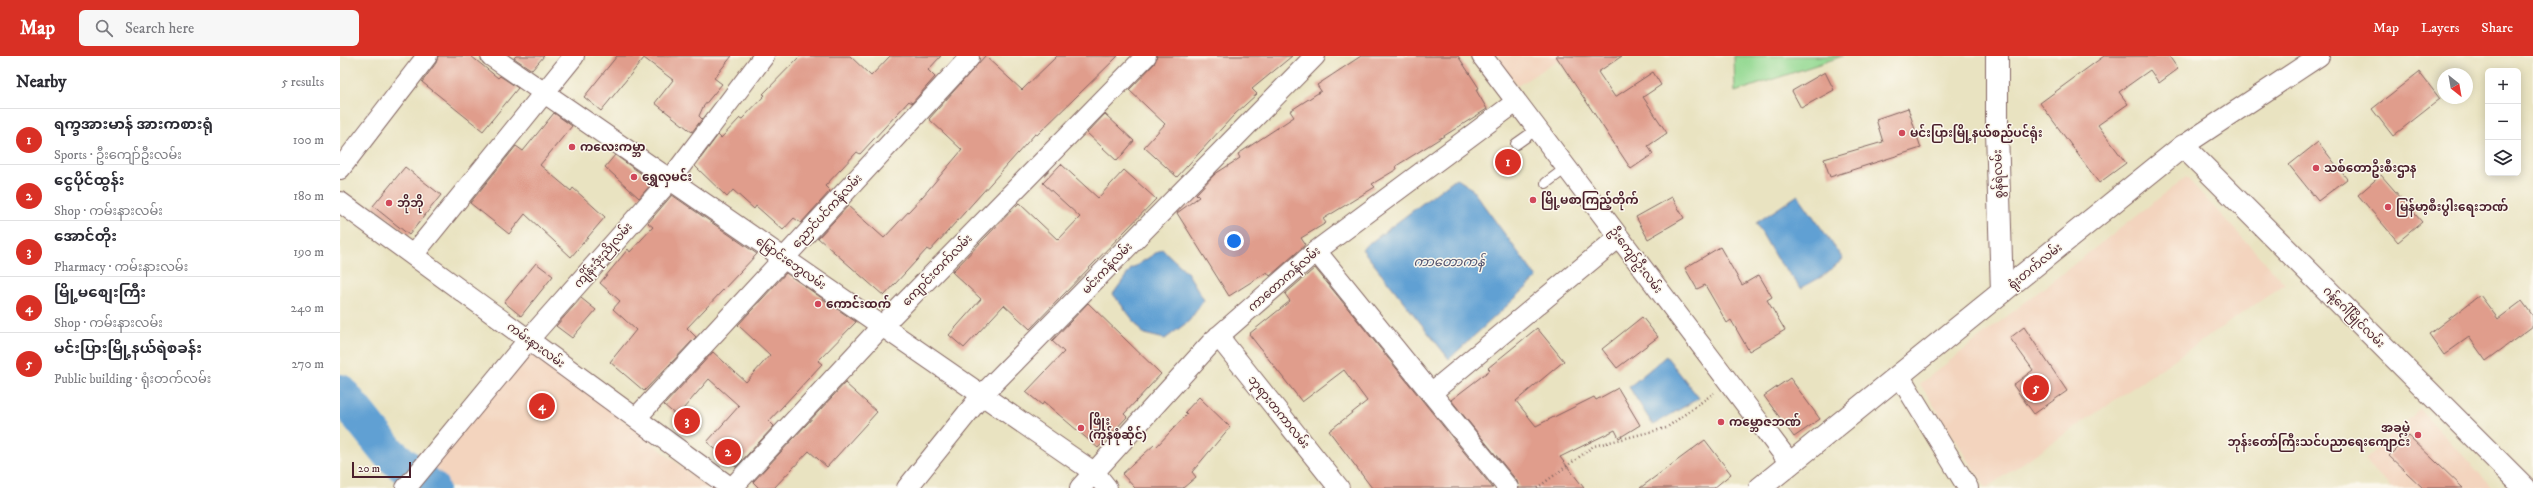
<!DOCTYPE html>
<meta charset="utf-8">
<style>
:root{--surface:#fff;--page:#f7f7f7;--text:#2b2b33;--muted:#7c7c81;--line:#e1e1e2;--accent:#d93025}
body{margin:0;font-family:"IM FELL DW Pica","Noto Sans Myanmar",serif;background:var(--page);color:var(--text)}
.controls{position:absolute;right:12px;top:12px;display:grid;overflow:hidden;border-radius:6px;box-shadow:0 2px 10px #0003}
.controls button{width:36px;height:36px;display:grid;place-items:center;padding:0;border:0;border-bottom:1px solid var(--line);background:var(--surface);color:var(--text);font:20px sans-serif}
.compass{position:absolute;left:2097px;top:12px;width:36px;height:36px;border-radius:50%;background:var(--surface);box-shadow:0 2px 10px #0003;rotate:149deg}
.scale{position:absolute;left:12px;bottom:10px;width:59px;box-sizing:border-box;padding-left:4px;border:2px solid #4a1f2b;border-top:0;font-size:11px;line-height:14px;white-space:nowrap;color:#4a1f2b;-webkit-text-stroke:3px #fbf7ec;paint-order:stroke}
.you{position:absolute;left:894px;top:185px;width:14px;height:14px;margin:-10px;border:3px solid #fff;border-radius:50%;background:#1a73e8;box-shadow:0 0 0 6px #1a73e833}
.badge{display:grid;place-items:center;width:26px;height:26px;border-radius:50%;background:var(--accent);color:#fff;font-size:13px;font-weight:700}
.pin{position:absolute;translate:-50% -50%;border:2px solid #fff;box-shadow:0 1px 4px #0006}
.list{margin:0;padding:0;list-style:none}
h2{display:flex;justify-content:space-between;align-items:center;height:52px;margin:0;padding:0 16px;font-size:17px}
h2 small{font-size:13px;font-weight:400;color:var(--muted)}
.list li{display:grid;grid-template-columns:26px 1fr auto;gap:12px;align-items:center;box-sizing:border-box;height:56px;padding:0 16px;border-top:1px solid var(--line)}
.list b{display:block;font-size:15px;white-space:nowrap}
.list p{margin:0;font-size:13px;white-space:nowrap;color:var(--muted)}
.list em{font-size:13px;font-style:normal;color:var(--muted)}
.icon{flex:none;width:22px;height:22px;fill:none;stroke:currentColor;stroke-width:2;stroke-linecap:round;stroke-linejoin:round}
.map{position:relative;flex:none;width:2193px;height:432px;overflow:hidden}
header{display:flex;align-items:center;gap:24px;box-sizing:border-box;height:56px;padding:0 20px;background:var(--accent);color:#fff}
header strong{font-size:19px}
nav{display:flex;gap:22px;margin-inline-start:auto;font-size:14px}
.search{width:280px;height:36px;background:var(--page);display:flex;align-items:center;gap:10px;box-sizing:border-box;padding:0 14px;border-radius:6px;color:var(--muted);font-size:15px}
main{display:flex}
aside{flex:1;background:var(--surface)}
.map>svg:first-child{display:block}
</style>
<header>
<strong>Map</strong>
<div class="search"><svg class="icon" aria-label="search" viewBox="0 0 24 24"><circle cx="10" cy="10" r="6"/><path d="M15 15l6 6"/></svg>Search here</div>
<nav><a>Map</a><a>Layers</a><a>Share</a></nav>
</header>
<main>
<aside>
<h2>Nearby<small>5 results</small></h2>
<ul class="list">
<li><span class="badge">1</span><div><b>ရက္ခအားမာန် အားကစားရုံ</b><p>Sports · ဦးကျော်ဦးလမ်း</p></div><em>100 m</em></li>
<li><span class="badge">2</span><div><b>ငွေပိုင်ထွန်း</b><p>Shop · ကမ်းနားလမ်း</p></div><em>180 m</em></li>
<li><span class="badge">3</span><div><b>အောင်တိုး</b><p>Pharmacy · ကမ်းနားလမ်း</p></div><em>190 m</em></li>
<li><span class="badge">4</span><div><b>မြို့မစျေးကြီး</b><p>Shop · ကမ်းနားလမ်း</p></div><em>240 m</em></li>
<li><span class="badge">5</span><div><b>မင်းပြားမြို့နယ်ရဲစခန်း</b><p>Public building · ရုံးတက်လမ်း</p></div><em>270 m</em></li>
</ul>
</aside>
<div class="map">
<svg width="2193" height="432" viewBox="0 0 2193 432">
<rect width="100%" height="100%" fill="#fbf7ec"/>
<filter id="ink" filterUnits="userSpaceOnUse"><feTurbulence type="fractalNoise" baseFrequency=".025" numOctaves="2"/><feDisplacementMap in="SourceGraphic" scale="8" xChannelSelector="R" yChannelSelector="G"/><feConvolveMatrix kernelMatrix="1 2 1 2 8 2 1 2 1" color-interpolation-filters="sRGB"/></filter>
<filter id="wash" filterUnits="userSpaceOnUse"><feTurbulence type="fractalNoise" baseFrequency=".012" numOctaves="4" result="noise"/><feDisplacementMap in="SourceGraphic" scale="16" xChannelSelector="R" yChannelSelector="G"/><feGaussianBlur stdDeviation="0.9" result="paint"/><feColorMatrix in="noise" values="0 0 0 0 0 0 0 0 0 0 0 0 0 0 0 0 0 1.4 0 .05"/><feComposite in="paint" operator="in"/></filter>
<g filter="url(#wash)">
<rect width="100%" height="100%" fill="#e9e3c1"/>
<path fill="#f3d4be" d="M 1156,0 L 1225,0 L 1177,30 Z
M 1846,121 L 1945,228 L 1646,432 L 1580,328 Z
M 189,288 L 368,432 L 112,432 L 88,412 Z
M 2080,353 L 2153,432 L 2051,432 L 2025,404 Z"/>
<path fill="#94d993" stroke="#6f7c5f" d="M 1394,0 L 1503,0 L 1395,36 Z"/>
<path fill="#61a0d3" stroke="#56607f" d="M 1116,122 L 1131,132 L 1197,222 L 1109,303 L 1022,193 Z
M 1458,139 L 1503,203 L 1483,220 L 1461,232 L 1436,202 L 1416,167 Z
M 822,193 L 847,216 L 864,244 L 849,265 L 825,283 L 804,278 L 773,238 L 791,213 Z
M 1326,300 L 1359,342 L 1313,369 L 1289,331 Z"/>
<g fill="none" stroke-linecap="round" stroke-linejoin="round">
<path stroke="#61a0d3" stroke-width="36" d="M 0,336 L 49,397 L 91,432"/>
</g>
<g id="blocks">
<path fill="#e09d8c" d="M 98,0 L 131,0 L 158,22 L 160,20 L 178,32 L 143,75 L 82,26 L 96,7 Z
M 176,0 L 204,0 L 192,14 L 174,2 Z
M 277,0 L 392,0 L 374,22 L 382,28 L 363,51 L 359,60 L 362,63 L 352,76 L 315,47 L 333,24 L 304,2 L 261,55 L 244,41 Z
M 460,0 L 510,0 L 531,20 L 550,0 L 601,0 L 588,14 L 595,21 L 572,47 L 569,45 L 520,98 L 517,96 L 485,130 L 490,135 L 461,167 L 454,162 L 443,174 L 416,150 L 414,153 L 393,134 L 387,141 L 355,110 L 378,79 L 381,82 L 400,62 L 402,63 L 425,39 L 423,38 Z
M 645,0 L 682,34 L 717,0 L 778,0 L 697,79 L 695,78 L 590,195 L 587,193 L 544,240 L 478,182 L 508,150 L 544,182 L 583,140 L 622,94 L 589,63 Z
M 817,0 L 952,0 L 912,33 L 917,38 L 894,59 L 837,121 L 804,91 L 825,68 L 789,34 L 814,8 Z
M 1021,0 L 1118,0 L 1139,32 L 1136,34 L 1147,53 L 1056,110 L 1057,113 L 1032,128 L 1035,131 L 983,163 L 986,167 L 961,182 L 965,188 L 963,191 L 930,220 L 927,216 L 889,240 L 837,157 L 859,141 L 856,138 L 875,118 L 900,102 L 898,98 L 954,61 L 950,55 L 981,35 L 977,29 Z
M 1216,0 L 1282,0 L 1258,16 L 1275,41 L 1313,16 L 1321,29 L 1303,41 L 1327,77 L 1308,90 L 1313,98 L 1291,113 Z
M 1764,0 L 1829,0 L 1838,13 L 1819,27 L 1810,14 L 1779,36 L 1788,48 L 1758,69 L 1786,107 L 1759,127 L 1700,47 Z
M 1485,16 L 1494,34 L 1461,52 L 1452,35 Z
M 2079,16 L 2100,43 L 2053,80 L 2032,53 Z
M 1568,52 L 1581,92 L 1490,121 L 1484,103 L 1543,86 L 1536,63 Z
M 214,57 L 232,70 L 200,109 L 231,135 L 233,132 L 265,161 L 231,201 L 185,158 L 169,178 L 130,147 L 176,90 L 183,95 Z
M 765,58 L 794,85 L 777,105 L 747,77 Z
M 1978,86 L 2007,123 L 1978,145 L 1949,109 Z
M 275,99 L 313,126 L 299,142 L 265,111 Z
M 721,108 L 758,142 L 784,114 L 816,143 L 690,273 L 664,249 L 624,292 L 609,279 L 641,243 L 612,216 L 679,147 L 718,184 L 740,161 L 703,127 Z
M 65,111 L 101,139 L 69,179 L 33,150 Z
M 2041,119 L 2082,166 L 2058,186 L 2018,139 Z
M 332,139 L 417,198 L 347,272 L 356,281 L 304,335 L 270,306 L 296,274 L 273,253 L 280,245 L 260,227 L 288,193 L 290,196 L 313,171 L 308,167 Z
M 1332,141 L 1344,162 L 1308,183 L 1296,161 Z
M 1380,191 L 1402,229 L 1419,219 L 1432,241 L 1427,244 L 1445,274 L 1409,295 L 1391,264 L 1387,267 L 1365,229 L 1357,233 L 1345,212 Z
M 196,207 L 213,220 L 181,260 L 164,246 Z
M 975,212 L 1082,344 L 1153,432 L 1032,432 L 989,375 L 1027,345 L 1004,314 L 962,346 L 909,278 L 950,245 L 945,238 Z
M 446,217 L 516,266 L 478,305 L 482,308 L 429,365 L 434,370 L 396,411 L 367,386 L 399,350 L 369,323 L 337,360 L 324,349 L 373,296 L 406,326 L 430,299 L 398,269 Z
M 2140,239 L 2158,263 L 2182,245 L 2193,260 L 2193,270 L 2146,305 L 2129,281 L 2104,299 L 2089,278 Z
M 241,242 L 256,254 L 232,282 L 216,270 Z
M 748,247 L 821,318 L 784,358 L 787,361 L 758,392 L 704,346 L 702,349 L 686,336 L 724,296 L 712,285 Z
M 1302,261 L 1318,281 L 1277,312 L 1262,293 Z
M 1684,271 L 1727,335 L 1694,358 L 1673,329 L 1693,314 L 1670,282 Z
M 1197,272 L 1224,305 L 1176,345 L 1196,370 L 1254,341 L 1256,344 L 1278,332 L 1300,369 L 1279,382 L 1275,374 L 1220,401 L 1244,432 L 1179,432 L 1177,425 L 1111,344 L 1150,314 L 1148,312 Z
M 1450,322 L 1480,363 L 1454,381 L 1424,340 Z
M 505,327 L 537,356 L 487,411 L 469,395 L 434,432 L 419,432 L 413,426 Z
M 859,341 L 890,371 L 852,416 L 856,421 L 843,432 L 795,432 L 782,418 L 814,389 L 816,391 L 847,358 L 845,356 Z
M 2069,380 L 2123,432 L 2083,432 L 2049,400 Z
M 1365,384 L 1391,418 L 1374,432 L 1300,432 Z"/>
</g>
</g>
<g filter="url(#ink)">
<use href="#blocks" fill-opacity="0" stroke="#826460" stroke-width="1"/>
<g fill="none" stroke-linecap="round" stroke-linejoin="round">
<g stroke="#826460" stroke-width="12">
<path id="service" d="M 1176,88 L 1197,73
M 1206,127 L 1226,112"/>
</g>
<g stroke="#826460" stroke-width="22">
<path id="minor" d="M 151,0 L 755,417 L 767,432
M 1142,0 L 1450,407
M 1843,90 L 1979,0
M 0,113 L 87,0
M 0,146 L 391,432
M 976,195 L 1168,432
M 73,199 L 234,0
M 878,280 L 999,432
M 1559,319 L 1628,432
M 1091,337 L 1279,181
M 296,362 L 629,2
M 66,432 L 189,283 L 330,124 L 424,0
M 392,432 L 542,270 L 806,0
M 567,432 L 642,339 L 975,0
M 740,432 L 873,285 L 976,195 L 1176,46"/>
</g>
<g stroke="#826460" stroke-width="24">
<path id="tertiary" d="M 1662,236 L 1843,90 L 2185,432"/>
</g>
<g stroke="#826460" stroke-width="24">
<path id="primary" d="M 1420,432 L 1662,236 L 1657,75 L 1657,0"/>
</g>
<path stroke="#826460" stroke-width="2.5" stroke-dasharray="1 3" stroke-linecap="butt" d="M 1197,432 L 1254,390 L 1326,372 L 1374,337"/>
<use href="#service" stroke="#fff" stroke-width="10"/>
<use href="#minor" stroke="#fff" stroke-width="20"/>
<use href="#tertiary" stroke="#fff" stroke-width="22"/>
<use href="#primary" stroke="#fff" stroke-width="22"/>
</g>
</g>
<g fill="#d1495b" stroke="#fbf7ec" stroke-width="1.5">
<circle cx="1562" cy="77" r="4"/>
<circle cx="232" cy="91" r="4"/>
<circle cx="1976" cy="112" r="4"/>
<circle cx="294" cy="121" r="4"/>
<circle cx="1193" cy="144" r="4"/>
<circle cx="49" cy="147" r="4"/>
<circle cx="2048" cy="151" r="4"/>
<circle cx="478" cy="248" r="4"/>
<circle cx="1381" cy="366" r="4"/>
<circle cx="741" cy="372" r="4"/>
<circle cx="2078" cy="379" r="4"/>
</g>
<g text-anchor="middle" stroke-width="3" stroke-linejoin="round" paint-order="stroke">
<g font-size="12" font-weight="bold" fill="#4a1f2b" stroke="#fbf7ec" text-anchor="start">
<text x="1570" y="81">မင်းပြားမြို့နယ်စည်ပင်ရုံး</text>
<text x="240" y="95">ကလေးကမ္ဘာ</text>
<text x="1984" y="116">သစ်တောဦးစီးဌာန</text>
<text x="302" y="125">ရွှေလှမင်း</text>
<text x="1201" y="148">မြို့မစာကြည့်တိုက်</text>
<text x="57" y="151">ဘိုဘို</text>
<text x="2056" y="155">မြန်မာ့စီးပွါးရေးဘဏ်</text>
<text x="486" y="252">ကောင်းထက်</text>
<text x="749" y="369">ဖြိုး<tspan x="749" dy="14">(ကုန်စုံဆိုင်)</tspan></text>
<text x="1389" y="370">ကမ္ဘောဇဘဏ်</text>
<text x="2070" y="376" text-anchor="end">အခမဲ့<tspan x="2070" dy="14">ဘုန်းတော်ကြီးသင်ပညာရေးကျောင်း</tspan></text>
</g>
<g font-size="12" fill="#4a1f2b" stroke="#fbf7ec">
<text transform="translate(1658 118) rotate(-92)" y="4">စွန်ရဲလမ်း</text>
<text transform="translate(487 155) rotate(-47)" y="4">ညောင်ပင်ကန်လမ်း</text>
<text transform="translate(263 199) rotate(-49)" y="4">ကျိန်းဒုံးညိုလမ်း</text>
<text transform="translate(1296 204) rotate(53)" y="4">ဦးကျော်ဦးလမ်း</text>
<text transform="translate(451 207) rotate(35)" y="4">မြောင်းဘွေလမ်း</text>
<text transform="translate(1695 210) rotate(-39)" y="4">ရုံးတက်လမ်း</text>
<text transform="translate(767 212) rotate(-46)" y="4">မင်းကန်လမ်း</text>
<text transform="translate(597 214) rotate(-46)" y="4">ကျောင်းတက်လမ်း</text>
<text transform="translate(944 223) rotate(-41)" y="4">ကာတောကန်လမ်း</text>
<text transform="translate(2014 261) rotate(45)" y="4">ဂန့်ဂေါ်မြိုင်လမ်း</text>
<text transform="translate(196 289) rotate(36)" y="4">ကမ်းနားလမ်း</text>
<text transform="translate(939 356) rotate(51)" y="4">ဘုရားတကာလမ်း</text>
</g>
<g font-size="13" font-style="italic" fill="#53536e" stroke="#fbf7ec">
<text x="1109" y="210">ကာတောကန်</text>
</g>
</g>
</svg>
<div class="controls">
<button>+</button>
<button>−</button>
<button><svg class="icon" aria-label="layers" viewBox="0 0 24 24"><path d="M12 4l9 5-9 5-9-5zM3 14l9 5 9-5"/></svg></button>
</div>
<svg class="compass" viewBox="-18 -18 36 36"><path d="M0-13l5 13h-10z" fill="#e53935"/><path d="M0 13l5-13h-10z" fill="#7c7c81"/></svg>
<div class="scale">20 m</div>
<div class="you"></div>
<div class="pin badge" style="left:1168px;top:106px">1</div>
<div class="pin badge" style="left:388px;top:396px">2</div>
<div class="pin badge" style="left:347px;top:365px">3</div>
<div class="pin badge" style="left:202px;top:350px">4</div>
<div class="pin badge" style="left:1696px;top:332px">5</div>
</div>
</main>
